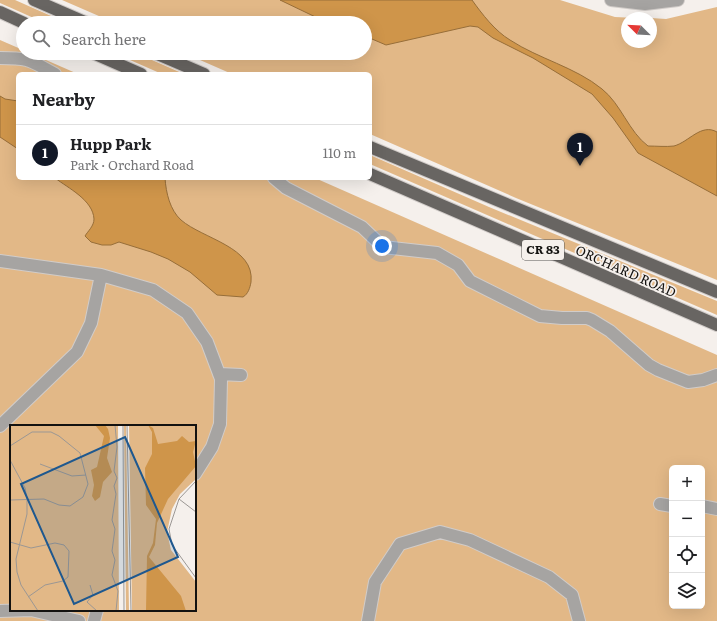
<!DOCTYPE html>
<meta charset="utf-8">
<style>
:root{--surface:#fff;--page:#f2f2f2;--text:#202124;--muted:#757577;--line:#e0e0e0;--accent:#111827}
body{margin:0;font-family:Literata,serif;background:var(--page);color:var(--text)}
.controls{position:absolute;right:12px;bottom:12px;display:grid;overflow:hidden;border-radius:6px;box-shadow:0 4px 16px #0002}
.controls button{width:36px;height:36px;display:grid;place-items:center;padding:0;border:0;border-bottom:1px solid var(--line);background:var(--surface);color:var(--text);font:20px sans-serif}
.compass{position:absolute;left:621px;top:12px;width:36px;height:36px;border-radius:50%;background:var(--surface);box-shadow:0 4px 16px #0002;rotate:294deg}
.you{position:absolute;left:382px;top:246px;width:14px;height:14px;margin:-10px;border:3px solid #fff;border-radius:50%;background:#1a73e8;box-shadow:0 0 0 6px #1a73e833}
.badge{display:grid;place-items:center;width:26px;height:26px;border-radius:50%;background:var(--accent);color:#fff;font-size:13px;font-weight:700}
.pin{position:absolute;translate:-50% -33px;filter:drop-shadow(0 1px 2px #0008)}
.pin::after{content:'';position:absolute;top:21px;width:14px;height:12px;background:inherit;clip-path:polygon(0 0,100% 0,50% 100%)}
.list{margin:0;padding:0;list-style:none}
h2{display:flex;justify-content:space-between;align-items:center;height:52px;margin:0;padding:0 16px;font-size:17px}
h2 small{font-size:13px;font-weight:400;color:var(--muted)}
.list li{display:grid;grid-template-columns:26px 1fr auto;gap:12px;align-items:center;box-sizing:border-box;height:56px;padding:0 16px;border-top:1px solid var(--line)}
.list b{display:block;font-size:15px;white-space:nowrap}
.list p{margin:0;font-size:13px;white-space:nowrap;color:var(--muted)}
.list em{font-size:13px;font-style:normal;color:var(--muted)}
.icon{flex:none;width:22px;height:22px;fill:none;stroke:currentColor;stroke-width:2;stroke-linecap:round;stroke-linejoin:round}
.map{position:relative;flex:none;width:717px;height:621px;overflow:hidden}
.search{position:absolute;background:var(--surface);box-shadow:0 4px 16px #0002;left:16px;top:16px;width:356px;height:44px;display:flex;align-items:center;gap:10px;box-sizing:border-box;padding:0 14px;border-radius:22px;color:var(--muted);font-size:15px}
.panel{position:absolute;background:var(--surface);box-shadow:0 4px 16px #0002;left:16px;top:72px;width:356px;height:108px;border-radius:6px}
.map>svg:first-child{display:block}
</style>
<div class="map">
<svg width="717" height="621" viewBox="0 0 717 621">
<rect width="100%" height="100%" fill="#f5f0ec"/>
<path fill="#e2b887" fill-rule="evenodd" d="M 0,0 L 15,0 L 67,23 L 45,23 L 0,3 Z
M 62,0 L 560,0 L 615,17 L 636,18 L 627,18 L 627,42 L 651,42 L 651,18 L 666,19 L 717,7 L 717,280 L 516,198 L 370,134 L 370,74 L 232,74 L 184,53 L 365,53 L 365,23 L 115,23 Z
M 0,40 L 23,50 L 23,53 L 30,53 L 78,74 L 18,74 L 18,178 L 315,178 L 717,355 L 717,621 L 0,621 ZM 11,426 L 195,426 L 195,610 L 11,610 ZM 672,468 L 702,468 L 702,606 L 672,606 Z
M 114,53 L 136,53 L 184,74 L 162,74 Z
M 370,155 L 489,207 L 717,301 L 717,315 L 370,164 Z"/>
<path fill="#cf954a" stroke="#976e39" d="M 280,0 L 472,0 C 482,14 495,31 510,40 C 539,59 575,67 602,89 C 621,104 629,132 648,146 C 656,146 666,147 674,146 C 689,142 701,123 717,132 L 717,196 L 638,153 L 613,118 L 592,94 L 533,58 L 493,38 L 478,27 L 470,26 L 386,45 L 365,36 L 365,23 L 328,23 Z
M 0,96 L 5,99 L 18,101 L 18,149 L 0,137 Z
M 55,178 L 165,178 C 166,193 170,210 181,220 C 203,239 255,247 251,282 C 250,288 248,294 243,297 L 217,295 L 190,272 L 168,259 L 151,252 L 119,242 L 111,245 L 102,245 L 91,242 L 85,236 C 88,231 94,226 94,219 C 93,200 68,188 55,178 Z"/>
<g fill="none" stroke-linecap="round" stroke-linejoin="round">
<g stroke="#d1ccc9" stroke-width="14">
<path id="minor" d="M 611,0 L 645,4 L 678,0
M 0,58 C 31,58 29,60 55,74
M 274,178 L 286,188 L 362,227 L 383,247 L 437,253 L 458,265 L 470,281 L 540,316 L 562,318 L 587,318 L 592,320 L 610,331 L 649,365 L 658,370 L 688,382 L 703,380 L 717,375
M 0,261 L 101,275 L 153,290 L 187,313 L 207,342 L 221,379 L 220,424 L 212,447 L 195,474
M 219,374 L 241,375
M 0,426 L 77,352 L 91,323 L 101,275
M 660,504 L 672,506
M 702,506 L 717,509
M 0,611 L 31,610 L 79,621
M 94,621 L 97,610
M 368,621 L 375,582 L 400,544 L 440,532 L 470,540 L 549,577 L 572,595 L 579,621"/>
</g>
<g stroke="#d1ccc9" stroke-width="14">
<path id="major" d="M 34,0 L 87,23
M 0,12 L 24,23
M 93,53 L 141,74
M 155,53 L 204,74
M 370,147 L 717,292
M 370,174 L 717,325"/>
</g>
<use href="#minor" stroke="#a6a4a2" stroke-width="12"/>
<use href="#major" stroke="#686562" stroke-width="12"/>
</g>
<g text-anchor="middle" stroke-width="3.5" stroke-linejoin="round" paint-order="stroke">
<rect fill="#f5f0ec" stroke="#575552" stroke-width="1" x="522" y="240" width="42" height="20" rx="3"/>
<g font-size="12" font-weight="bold" fill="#131210">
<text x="543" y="254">CR 83</text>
</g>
<g font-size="13" fill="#131210" stroke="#f5f0ec">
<text transform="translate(626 271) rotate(24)" y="5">ORCHARD ROAD</text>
</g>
</g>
<g transform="translate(10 425)">
<rect width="186" height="186" fill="#f5f0ec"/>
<path d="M 0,0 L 108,0 L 109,186 L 0,186 ZM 114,0 L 116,0 L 119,186 L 116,186 ZM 119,0 L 186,0 L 186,54 L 170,69 L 162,84 L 157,107 L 161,125 L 186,157 L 186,186 L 122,186 Z" fill="#e2b887"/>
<path d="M 85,0 L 95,0 L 98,4 L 100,13 L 97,33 L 102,47 L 93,57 L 90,72 L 85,76 L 82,71 L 84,60 L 81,45 L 87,42 L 94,11 ZM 138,0 L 143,3 L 148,19 L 167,16 L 172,11 L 179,17 L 186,16 L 183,27 L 186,41 L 158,74 L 147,98 L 145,120 L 139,132 L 171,171 L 176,186 L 136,186 L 137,131 L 143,118 L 146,94 L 136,80 L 135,43 L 142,29 L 142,7 Z" fill="#cf954a"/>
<path fill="none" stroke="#9b9794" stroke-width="1" d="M 105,0 L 107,22 L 104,46 L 107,53 L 104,61 L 106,69 L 102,95 L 105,104 L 102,126 L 105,135 L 102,150 L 108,166 L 106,186M 113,0 L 114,186M 117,0 L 121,186M 0,21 L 22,7 L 41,7 L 49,11 L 70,28 L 78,59 L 73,72 L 60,81 L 49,80 L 34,74 L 0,75M 0,35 L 15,63 L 17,74 L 17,89 L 6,134 L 7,147 L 11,160 L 28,186M 30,39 L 62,51 L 76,50M 186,56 L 169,74 L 159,104 L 162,120 L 186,153M 169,74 L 186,87M 0,117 L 21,123 L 45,118 L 54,120 L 59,126 L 58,152 L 53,156 L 35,160 L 18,172M 80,160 L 83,170 L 77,177 L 87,186"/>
<path fill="#1e588f" fill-opacity="0.15" stroke="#1e588f" stroke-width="2" d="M 115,12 L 168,132 L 64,179 L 11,59 Z"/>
<rect width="186" height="186" fill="none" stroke="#131210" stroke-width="2"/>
</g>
</svg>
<div class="controls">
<button>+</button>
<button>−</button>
<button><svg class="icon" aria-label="locate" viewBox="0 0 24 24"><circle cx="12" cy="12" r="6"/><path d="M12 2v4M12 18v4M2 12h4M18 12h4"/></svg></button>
<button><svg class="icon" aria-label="layers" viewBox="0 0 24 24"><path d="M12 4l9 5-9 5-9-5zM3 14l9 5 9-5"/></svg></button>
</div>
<svg class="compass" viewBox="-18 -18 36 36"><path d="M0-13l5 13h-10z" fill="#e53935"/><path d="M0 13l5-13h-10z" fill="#757577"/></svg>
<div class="you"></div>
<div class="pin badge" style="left:580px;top:166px">1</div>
<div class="search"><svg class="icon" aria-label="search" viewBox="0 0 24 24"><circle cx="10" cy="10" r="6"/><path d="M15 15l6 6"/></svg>Search here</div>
<section class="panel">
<h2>Nearby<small></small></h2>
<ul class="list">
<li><span class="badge">1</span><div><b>Hupp Park</b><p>Park · Orchard Road</p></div><em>110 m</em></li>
</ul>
</section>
</div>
